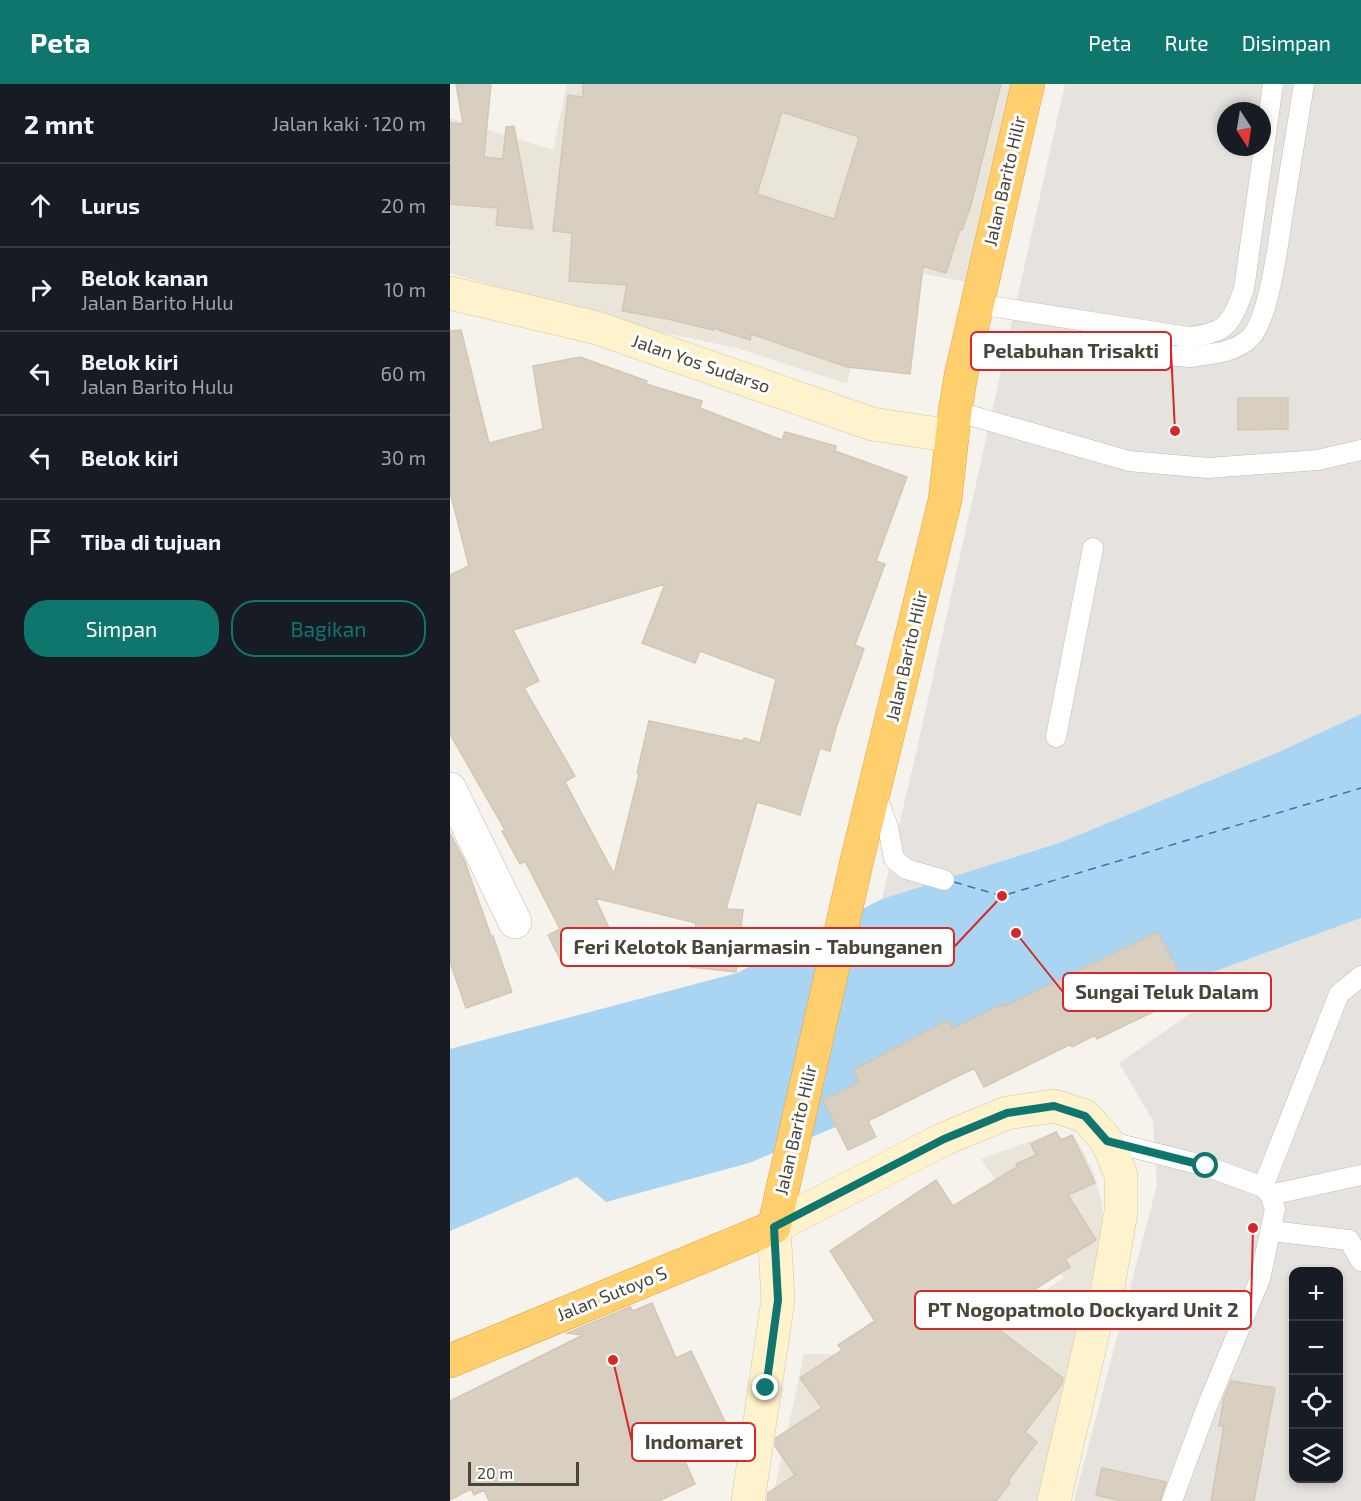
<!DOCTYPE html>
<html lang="id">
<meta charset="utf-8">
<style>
:root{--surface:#171b24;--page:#242831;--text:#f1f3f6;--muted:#9ea1a6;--line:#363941;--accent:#0f766e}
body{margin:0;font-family:"Exo 2",sans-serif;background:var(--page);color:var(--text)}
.controls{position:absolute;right:18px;bottom:18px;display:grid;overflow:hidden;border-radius:12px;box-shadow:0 3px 9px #0003}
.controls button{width:54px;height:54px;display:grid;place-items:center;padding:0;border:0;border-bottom:2px solid var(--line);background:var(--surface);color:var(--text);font:30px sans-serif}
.compass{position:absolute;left:767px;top:18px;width:54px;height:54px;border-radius:50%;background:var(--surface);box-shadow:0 3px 9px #0003;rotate:168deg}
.scale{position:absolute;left:18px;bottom:15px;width:111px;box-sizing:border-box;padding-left:6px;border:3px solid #4b4439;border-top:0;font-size:16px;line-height:21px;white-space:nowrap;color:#4b4439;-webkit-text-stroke:4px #fff;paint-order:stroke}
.stop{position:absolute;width:18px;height:18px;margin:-14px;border:4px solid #0f766e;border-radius:50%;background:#fff}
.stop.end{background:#0f766e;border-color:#fff;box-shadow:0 2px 6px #0008}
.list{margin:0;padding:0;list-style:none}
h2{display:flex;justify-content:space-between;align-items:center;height:78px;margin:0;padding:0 24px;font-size:26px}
h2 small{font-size:20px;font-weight:400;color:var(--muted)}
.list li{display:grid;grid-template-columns:39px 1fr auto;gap:18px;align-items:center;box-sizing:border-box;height:84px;padding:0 24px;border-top:2px solid var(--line)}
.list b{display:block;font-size:22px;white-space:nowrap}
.list p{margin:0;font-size:20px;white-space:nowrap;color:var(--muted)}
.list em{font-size:20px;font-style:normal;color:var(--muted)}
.actions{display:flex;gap:12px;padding:18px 24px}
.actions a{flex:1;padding:14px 0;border:2px solid var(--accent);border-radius:24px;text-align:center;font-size:21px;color:var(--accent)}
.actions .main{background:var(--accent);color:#fff}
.icon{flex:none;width:33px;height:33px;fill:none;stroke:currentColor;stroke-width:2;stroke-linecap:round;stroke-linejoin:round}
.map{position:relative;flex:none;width:911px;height:1417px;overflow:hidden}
header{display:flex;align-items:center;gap:36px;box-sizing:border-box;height:84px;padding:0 30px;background:var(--accent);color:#fff}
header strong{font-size:28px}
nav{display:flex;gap:33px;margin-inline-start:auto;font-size:21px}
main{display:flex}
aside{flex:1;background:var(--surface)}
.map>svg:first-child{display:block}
</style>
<header>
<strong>Peta</strong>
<nav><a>Peta</a><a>Rute</a><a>Disimpan</a></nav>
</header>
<main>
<aside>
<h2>2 mnt<small>Jalan kaki · 120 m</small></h2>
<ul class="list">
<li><svg class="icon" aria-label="ahead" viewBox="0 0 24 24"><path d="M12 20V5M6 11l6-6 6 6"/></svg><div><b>Lurus</b></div><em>20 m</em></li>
<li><svg class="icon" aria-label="right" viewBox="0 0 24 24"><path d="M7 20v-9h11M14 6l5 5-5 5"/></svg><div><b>Belok kanan</b><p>Jalan Barito Hulu</p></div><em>10 m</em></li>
<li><svg class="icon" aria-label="left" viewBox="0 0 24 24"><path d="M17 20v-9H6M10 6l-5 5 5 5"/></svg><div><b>Belok kiri</b><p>Jalan Barito Hulu</p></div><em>60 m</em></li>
<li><svg class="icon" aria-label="left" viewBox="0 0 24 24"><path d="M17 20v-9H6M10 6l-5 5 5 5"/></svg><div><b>Belok kiri</b></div><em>30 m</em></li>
<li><svg class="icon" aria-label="arrive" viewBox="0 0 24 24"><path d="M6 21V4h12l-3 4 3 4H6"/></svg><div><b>Tiba di tujuan</b></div></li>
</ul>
<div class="actions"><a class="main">Simpan</a><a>Bagikan</a></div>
</aside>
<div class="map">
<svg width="911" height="1417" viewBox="0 0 911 1417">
<rect width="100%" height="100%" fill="#f6f3ec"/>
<path fill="#eae5da" d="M 117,0 L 576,0 L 516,198 L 424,180 L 397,300 L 287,264 L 186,243 L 0,189 L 0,34 L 103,66 Z
M 600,1050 L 628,1058 L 643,1087 L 652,1119 L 653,1152 L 647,1185 L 589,1417 L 322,1417 L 354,1270 L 386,1270 L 439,1306 L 614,1194 L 531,1075 Z"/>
<path fill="#e6e2dd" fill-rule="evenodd" d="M 615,0 L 911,0 L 911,630 L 831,667 L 612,758 L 432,815 L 468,660 ZM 776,27 L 812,27 L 812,63 L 776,63 Z
M 911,834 L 911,1417 L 624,1417 L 707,1101 L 703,1037 L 669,979 L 747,925 L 738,897 ZM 844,1188 L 888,1188 L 888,1394 L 844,1394 Z"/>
<path fill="#a9d4f2" d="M 911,630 L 911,834 L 738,897 L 299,1079 L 156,1118 L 127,1093 L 0,1147 L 0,965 L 287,889 L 432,815 L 612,758 L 831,667 Z"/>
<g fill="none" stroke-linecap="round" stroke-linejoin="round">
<path stroke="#2e7ab2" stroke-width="1.5" stroke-dasharray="8 6" stroke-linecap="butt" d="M 504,798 L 552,812 L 911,704"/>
</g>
<path fill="#d8cfc1" stroke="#d3c7b4" stroke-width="1.5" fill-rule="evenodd" d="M 6,0 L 41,0 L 34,73 L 53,75 L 56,43 L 64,42 L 83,145 L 46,141 L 48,124 L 0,120 L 0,39 L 13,40 Z
M 133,0 L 551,0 L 521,121 L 512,146 L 510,145 L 496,189 L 473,182 L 460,290 L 397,283 L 301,250 L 300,256 L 263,244 L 263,246 L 218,235 L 172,227 L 177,201 L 119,197 L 122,149 L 103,147 L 118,11 L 133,13 ZM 332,28 L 409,53 L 384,135 L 307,110 Z
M 11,246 L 39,359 L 93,345 L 83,282 L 130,273 L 197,297 L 196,300 L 252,317 L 250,324 L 332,356 L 335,348 L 386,362 L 385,367 L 457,393 L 426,477 L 435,480 L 405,561 L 414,565 L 386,644 L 380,667 L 370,664 L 350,731 L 307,718 L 276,825 L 293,826 L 286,888 L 241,883 L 246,839 L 145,814 L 163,852 L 111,877 L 98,851 L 110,845 L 75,777 L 70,780 L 52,747 L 55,746 L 0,650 L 0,491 L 19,482 L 0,408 L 0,247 ZM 215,500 L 192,559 L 245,579 L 250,567 L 326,595 L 310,659 L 294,654 L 293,657 L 199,637 L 187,689 L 189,690 L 164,790 L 115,698 L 125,692 L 74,604 L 89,597 L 63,546 Z
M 788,314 L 838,314 L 838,345 L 788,346 Z
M 0,749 L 15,778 L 41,852 L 43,852 L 62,908 L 16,924 L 0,878 Z
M 708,848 L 740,910 L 647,955 L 645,951 L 622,963 L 621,960 L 534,1003 L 524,984 L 418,1037 L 426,1053 L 398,1066 L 373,1016 L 409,998 L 403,986 L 498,936 L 502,945 L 553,920 L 554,923 Z
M 606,1048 L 611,1056 L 622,1051 L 645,1099 L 618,1111 L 646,1156 L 615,1175 L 620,1183 L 566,1217 L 570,1224 L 544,1242 L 613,1294 L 612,1300 L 575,1348 L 587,1358 L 558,1397 L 560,1399 L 546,1417 L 317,1417 L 318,1409 L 345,1391 L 325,1362 L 326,1354 L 372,1324 L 350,1294 L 392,1266 L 388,1261 L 425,1237 L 380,1167 L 486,1096 L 503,1122 L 567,1083 L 566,1080 L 586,1071 L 581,1060 Z
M 202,1219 L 226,1274 L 241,1267 L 280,1348 L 232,1371 L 245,1400 L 209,1417 L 39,1417 L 34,1406 L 24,1411 L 21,1405 L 0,1416 L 0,1317 L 133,1251 L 117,1249 L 180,1223 L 183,1227 Z
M 781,1297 L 825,1304 L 804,1417 L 761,1417 L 774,1342 L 769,1342 L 774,1314 Z
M 652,1384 L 716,1398 L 710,1417 L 671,1417 L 646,1411 Z"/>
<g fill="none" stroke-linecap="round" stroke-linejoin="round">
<g stroke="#c2bbae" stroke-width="21">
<path id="lane" d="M 527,220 L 738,253 C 777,249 781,240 794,205 L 823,0
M 519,256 L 740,273 C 761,270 784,269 800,254 C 820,234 829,152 834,122 C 841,81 847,41 854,0
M 505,327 L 679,377 L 758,384 L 868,376 L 911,366
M 606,653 L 643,464
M 425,708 L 438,743 L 444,775 L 456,785 L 494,796
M 657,1057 L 756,1082 L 813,1103 L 820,1111 L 825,1125 L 810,1195 L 756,1325 L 722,1417
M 813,1103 L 889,910 L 911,892
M 820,1111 L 911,1091
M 821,1147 L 899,1156 L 911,1177"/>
</g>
<g stroke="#c2bbae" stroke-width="34">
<path id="street" d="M 0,705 L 65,838"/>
</g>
<g stroke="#d6c79b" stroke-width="34">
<path id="secondary" d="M 0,209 L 147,244 L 422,340 L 502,352
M 298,1417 L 328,1216 L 324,1143 L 494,1055 L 557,1029 L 604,1022 L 635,1032 L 657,1057 L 671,1091 L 671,1128 L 657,1209 L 644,1244 L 604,1417"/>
</g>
<g stroke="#e0a43c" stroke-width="34">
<path id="highway" d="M 0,1277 L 324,1143 L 407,776 L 495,416 L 505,327 L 511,291 L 578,0"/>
</g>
<use href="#lane" stroke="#fff" stroke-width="20"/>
<use href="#street" stroke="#fff" stroke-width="33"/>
<use href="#secondary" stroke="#fff3cd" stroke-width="33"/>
<use href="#highway" stroke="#ffcf6e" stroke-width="33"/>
</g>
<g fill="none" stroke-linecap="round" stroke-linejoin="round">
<path stroke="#0f766e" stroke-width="8" d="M 316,1304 L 328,1216 L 324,1143 L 494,1055 L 557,1029 L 604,1022 L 635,1032 L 657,1057 L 756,1082"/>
</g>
<g text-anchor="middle" stroke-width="6" stroke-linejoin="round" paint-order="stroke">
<g font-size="18" fill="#4b4439" stroke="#fff">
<text transform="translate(555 97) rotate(-77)" y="6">Jalan Barito Hilir</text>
<text transform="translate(251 280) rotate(19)" y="6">Jalan Yos Sudarso</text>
<text transform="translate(457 572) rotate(-77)" y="6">Jalan Barito Hilir</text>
<text transform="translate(346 1046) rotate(-77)" y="6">Jalan Barito Hilir</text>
<text transform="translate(162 1210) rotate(-22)" y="6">Jalan Sutoyo S</text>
</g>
</g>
<path fill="none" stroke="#d62828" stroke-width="2" d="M725 347L721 267M552 812L504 863M566 849L613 908M803 1144L801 1226M163 1276L182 1358"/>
<g fill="#d62828" stroke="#fff" stroke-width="2">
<circle cx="725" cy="347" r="6"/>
<circle cx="552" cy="812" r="6"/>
<circle cx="566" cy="849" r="6"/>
<circle cx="803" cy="1144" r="6"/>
<circle cx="163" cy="1276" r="6"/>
</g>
<g fill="#fff" stroke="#d62828" stroke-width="2">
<rect x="521" y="248" width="200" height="38" rx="6"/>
<rect x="111" y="844" width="393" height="38" rx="6"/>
<rect x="613" y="889" width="208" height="38" rx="6"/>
<rect x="465" y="1207" width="336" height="38" rx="6"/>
<rect x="182" y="1339" width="123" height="38" rx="6"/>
</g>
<g font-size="20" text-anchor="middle" font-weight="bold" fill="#4b4439">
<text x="621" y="274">Pelabuhan Trisakti</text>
<text x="308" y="870">Feri Kelotok Banjarmasin - Tabunganen</text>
<text x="717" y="915">Sungai Teluk Dalam</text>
<text x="633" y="1233">PT Nogopatmolo Dockyard Unit 2</text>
<text x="244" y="1365">Indomaret</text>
</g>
</svg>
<div class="controls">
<button>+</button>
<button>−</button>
<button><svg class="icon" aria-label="locate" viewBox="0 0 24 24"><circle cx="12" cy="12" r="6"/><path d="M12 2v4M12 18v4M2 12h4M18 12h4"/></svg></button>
<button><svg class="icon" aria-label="layers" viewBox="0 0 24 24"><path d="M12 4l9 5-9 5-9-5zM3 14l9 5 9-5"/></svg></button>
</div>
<svg class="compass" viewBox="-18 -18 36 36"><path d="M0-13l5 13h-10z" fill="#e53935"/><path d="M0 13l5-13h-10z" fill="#9ea1a6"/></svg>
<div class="scale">20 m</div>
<div class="stop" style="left:756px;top:1082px"></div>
<div class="stop end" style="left:316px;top:1304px"></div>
</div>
</main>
